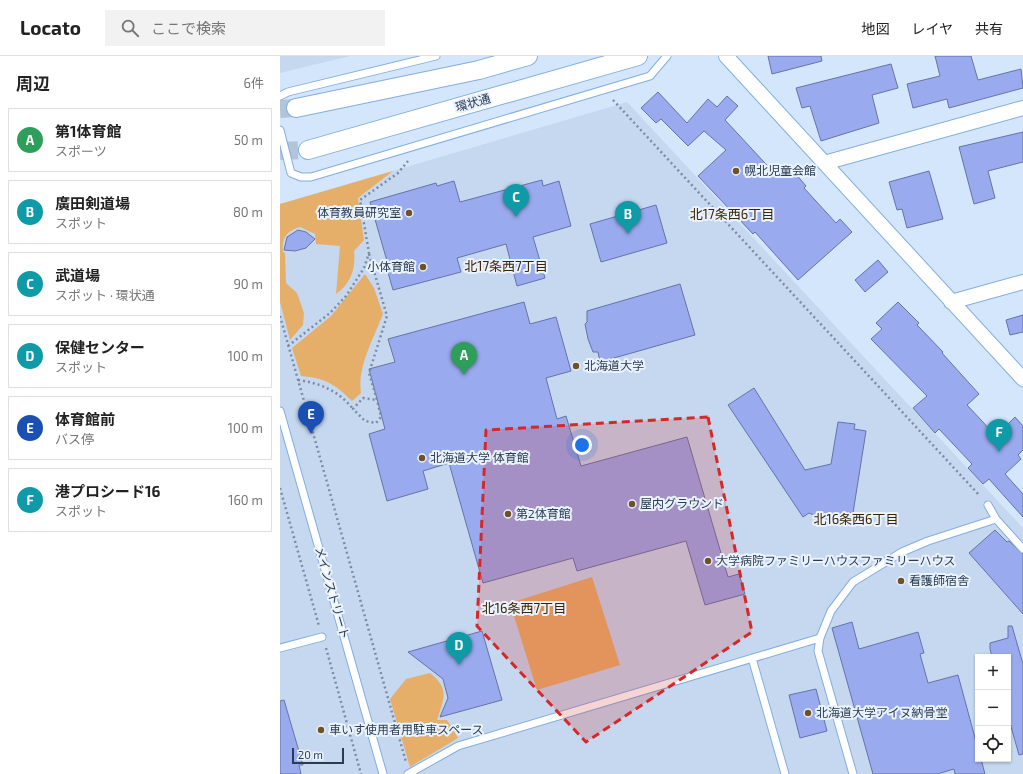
<!DOCTYPE html>
<html lang="ja">
<meta charset="utf-8">
<style>
:root{--surface:#fff;--page:#f2f2f2;--text:#222;--muted:#767676;--line:#e0e0e0;--accent:#7c3aed}
body{margin:0;font-family:"Exo 2","Noto Sans JP",sans-serif;background:var(--page);color:var(--text)}
.controls{position:absolute;right:12px;bottom:12px;display:grid;overflow:hidden;border-radius:0px;box-shadow:0 1px 3px #0004}
.controls button{width:36px;height:36px;display:grid;place-items:center;padding:0;border:0;border-bottom:1px solid var(--line);background:var(--surface);color:var(--text);font:20px sans-serif}
.scale{position:absolute;left:12px;bottom:10px;width:52px;box-sizing:border-box;padding-left:4px;border:2px solid #2a3c51;border-top:0;font-size:11px;line-height:14px;white-space:nowrap;color:#2a3c51;-webkit-text-stroke:3px #e9f2fd;paint-order:stroke}
.you{position:absolute;left:302px;top:389px;width:14px;height:14px;margin:-10px;border:3px solid #fff;border-radius:50%;background:#1a73e8;box-shadow:0 0 0 6px #1a73e833}
.badge{display:grid;place-items:center;width:26px;height:26px;border-radius:50%;background:var(--accent);color:#fff;font-size:13px;font-weight:700}
.pin{position:absolute;translate:-50% -33px;filter:drop-shadow(0 1px 2px #0008)}
.pin::after{content:'';position:absolute;top:21px;width:14px;height:12px;background:inherit;clip-path:polygon(0 0,100% 0,50% 100%)}
.list{margin:0;padding:0;list-style:none}
h2{display:flex;justify-content:space-between;align-items:center;height:52px;margin:0;padding:0 16px;font-size:17px}
h2 small{font-size:13px;font-weight:400;color:var(--muted)}
.list li{display:grid;grid-template-columns:26px 1fr auto;gap:12px;align-items:center;box-sizing:border-box;height:64px;margin:0 8px 8px;padding:0 8px;border:1px solid var(--line);border-radius:0px}
.list b{display:block;font-size:15px;white-space:nowrap}
.list p{margin:0;font-size:13px;white-space:nowrap;color:var(--muted)}
.list em{font-size:13px;font-style:normal;color:var(--muted)}
.icon{flex:none;width:22px;height:22px;fill:none;stroke:currentColor;stroke-width:2;stroke-linecap:round;stroke-linejoin:round}
.map{position:relative;flex:none;width:743px;height:718px;overflow:hidden}
header{display:flex;align-items:center;gap:24px;box-sizing:border-box;height:56px;padding:0 20px;background:var(--surface);border-bottom:1px solid var(--line)}
header strong{font-size:19px}
nav{display:flex;gap:22px;margin-inline-start:auto;font-size:14px}
.search{width:280px;height:36px;background:var(--page);display:flex;align-items:center;gap:10px;box-sizing:border-box;padding:0 14px;border-radius:0px;color:var(--muted);font-size:15px}
main{display:flex}
aside{flex:1;background:var(--surface)}
.map>svg:first-child{display:block}
</style>
<header>
<strong>Locato</strong>
<div class="search"><svg class="icon" aria-label="search" viewBox="0 0 24 24"><circle cx="10" cy="10" r="6"/><path d="M15 15l6 6"/></svg>ここで検索</div>
<nav><a>地図</a><a>レイヤ</a><a>共有</a></nav>
</header>
<main>
<aside>
<h2>周辺<small>6件</small></h2>
<ul class="list">
<li><span class="badge" style="background:#2e9e5b">A</span><div><b>第1体育館</b><p>スポーツ</p></div><em>50 m</em></li>
<li><span class="badge" style="background:#0f9aa8">B</span><div><b>廣田剣道場</b><p>スポット</p></div><em>80 m</em></li>
<li><span class="badge" style="background:#0f9aa8">C</span><div><b>武道場</b><p>スポット · 環状通</p></div><em>90 m</em></li>
<li><span class="badge" style="background:#0f9aa8">D</span><div><b>保健センター</b><p>スポット</p></div><em>100 m</em></li>
<li><span class="badge" style="background:#1a4fb4">E</span><div><b>体育館前</b><p>バス停</p></div><em>100 m</em></li>
<li><span class="badge" style="background:#0f9aa8">F</span><div><b>港プロシード16</b><p>スポット</p></div><em>160 m</em></li>
</ul>
</aside>
<div class="map">
<svg width="743" height="718" viewBox="0 0 743 718">
<rect width="100%" height="100%" fill="#d4e6fb"/>
<path fill="#c5d8ef" fill-rule="evenodd" d="M 0,0 L 70,0 L 0,17 Z
M 347,46 L 743,472 L 743,718 L 0,718 L 0,148 ZM 698,601 L 728,601 L 728,703 L 698,703 Z"/>
<path fill="#e5af69" d="M 113,115 L 78,142 L 84,184 L 74,195 C 76,212 71,228 56,238 L 60,190 L 36,188 L 35,178 L 20,171 C 7,175 1,182 3,196 L 5,197 L 6,227 L 17,237 L 24,257 L 23,269 L 10,284 L 0,246 L 0,148 Z
M 85,218 L 94,232 L 103,258 C 94,282 77,311 81,337 L 72,345 C 55,328 45,322 21,320 L 12,292 L 51,260 Z
M 312,521 L 340,609 L 257,634 L 230,547 Z
M 150,617 C 170,633 164,642 157,664 L 167,664 L 178,682 L 130,711 L 110,643 L 126,623 Z"/>
<path fill="#99abee" stroke="#6573a9" d="M 488,0 L 541,0 L 542,5 L 492,18 Z
M 655,0 L 691,0 L 698,24 L 741,13 L 743,32 L 669,52 L 667,43 L 633,52 L 627,28 L 660,20 Z
M 611,8 L 618,32 L 592,39 L 599,67 L 541,85 L 530,50 L 522,52 L 516,32 Z
M 378,36 L 407,67 L 428,43 L 437,51 L 447,40 L 458,50 L 445,64 L 497,120 L 509,110 L 526,130 L 524,132 L 556,167 L 560,163 L 572,176 L 518,224 L 475,176 L 473,178 L 418,120 L 446,94 L 424,75 L 408,90 L 381,63 L 376,67 L 361,52 Z
M 743,76 L 743,106 L 708,115 L 715,142 L 694,148 L 679,91 Z
M 649,115 L 663,163 L 627,172 L 622,153 L 617,154 L 609,126 Z
M 262,124 L 263,130 L 279,125 L 291,170 L 253,181 L 265,222 L 237,230 L 226,188 L 177,202 L 181,216 L 113,234 L 105,206 L 107,205 L 90,146 L 156,127 L 157,130 L 174,125 L 180,146 Z
M 376,149 L 387,187 L 321,206 L 310,168 Z
M 18,174 L 26,176 L 35,183 L 26,192 L 15,195 L 4,194 L 7,181 Z
M 598,204 L 608,216 L 585,236 L 575,224 Z
M 400,228 L 415,279 L 320,306 L 318,296 L 313,296 L 308,283 L 305,268 L 307,266 L 307,255 Z
M 244,246 L 250,268 L 276,261 L 291,315 L 266,322 L 277,363 L 286,360 L 301,410 L 407,381 L 448,521 L 459,518 L 465,538 L 425,549 L 406,485 L 297,515 L 293,502 L 203,527 L 169,407 L 143,415 L 148,433 L 107,445 L 89,378 L 105,373 L 89,313 L 115,306 L 108,283 Z
M 618,246 L 639,267 L 637,269 L 663,296 L 662,297 L 699,338 L 687,349 L 716,380 L 735,361 L 743,370 L 743,394 L 738,399 L 741,403 L 725,418 L 743,438 L 743,461 L 709,423 L 703,428 L 688,412 L 692,408 L 659,373 L 655,377 L 633,352 L 647,340 L 591,283 L 602,273 L 596,267 Z
M 743,259 L 743,276 L 730,279 L 726,264 Z
M 474,332 L 525,414 L 551,408 L 558,366 L 575,368 L 574,373 L 586,375 L 573,457 L 564,456 L 560,462 L 548,465 L 529,457 L 523,461 L 448,349 Z
M 715,474 L 727,486 L 729,485 L 743,498 L 743,558 L 689,497 Z
M 572,566 L 579,593 L 638,576 L 644,597 L 640,598 L 648,627 L 678,619 L 698,693 L 698,703 L 701,703 L 705,718 L 675,718 L 674,713 L 657,718 L 593,718 L 552,572 Z
M 728,570 L 732,570 L 743,608 L 743,698 L 739,699 L 728,660 L 728,601 L 712,601 L 710,593 L 710,587 L 728,582 Z
M 202,575 L 222,644 L 160,661 L 168,642 L 163,623 L 128,596 Z
M 536,633 L 547,675 L 520,682 L 509,639 Z
M 4,644 L 23,709 L 19,709 L 21,718 L 0,718 L 0,645 Z"/>
<g fill="none" stroke-linecap="round" stroke-linejoin="round">
<path stroke="#b2c4d9" stroke-width="18" stroke-dasharray="18 9" stroke-linecap="butt" d="M 0,53 L 16,52
M 0,95 L 28,94"/>
<g stroke="#82aee0" stroke-width="9">
<path id="service" d="M 0,40 L 8,36 L 156,0
M 0,74 L 11,117 L 21,121 L 31,121 L 370,20 L 387,0
M 0,355 L 103,718
M 708,449 L 716,463 L 743,493
M 0,592 L 42,581
M 472,602 L 505,718
M 128,718 L 178,690 L 540,582
M 573,718 L 538,595 L 540,582 L 551,555 L 573,526 L 622,496 L 648,485 L 716,463"/>
</g>
<g stroke="#82aee0" stroke-width="16">
<path id="minor" d="M 446,0 L 743,323
M 544,107 L 743,52
M 671,246 L 743,226"/>
</g>
<g stroke="#82aee0" stroke-width="20">
<path id="tertiary" d="M 16,52 L 199,14 L 248,0
M 28,94 L 358,0"/>
</g>
<path stroke="#7b8da2" stroke-width="2.5" stroke-dasharray="2 3" stroke-linecap="butt" d="M 333,44 L 700,440
M 89,198 L 107,260 L 89,317 L 97,344 L 83,342 L 73,353 L 85,365 L 96,367 L 101,361 L 97,344
M 0,260 L 126,706
M 8,290 L 50,257 L 66,240 L 84,212 L 89,197 L 80,144 L 118,117 L 128,105
M 18,324 C 40,327 59,335 73,353
M 0,432 L 39,570
M 46,592 L 81,718"/>
<use href="#service" stroke="#fff" stroke-width="7"/>
<use href="#minor" stroke="#fff" stroke-width="14"/>
<use href="#tertiary" stroke="#fff" stroke-width="18"/>
</g>
<path fill="#d62828" fill-opacity="0.2" stroke="#d62828" stroke-width="3" stroke-dasharray="8 5" stroke-linejoin="round" d="M 428,361 L 472,576 L 306,686 L 197,570 L 206,374 Z"/>
<g fill="#705126" stroke="#e9f2fd" stroke-width="1.5">
<circle cx="456" cy="115" r="4"/>
<circle cx="129" cy="157" r="4"/>
<circle cx="143" cy="211" r="4"/>
<circle cx="296" cy="310" r="4"/>
<circle cx="142" cy="402" r="4"/>
<circle cx="352" cy="448" r="4"/>
<circle cx="228" cy="458" r="4"/>
<circle cx="428" cy="505" r="4"/>
<circle cx="621" cy="525" r="4"/>
<circle cx="528" cy="657" r="4"/>
<circle cx="41" cy="674" r="4"/>
</g>
<g text-anchor="middle" stroke-width="4" stroke-linejoin="round" paint-order="stroke">
<g font-size="12" fill="#2a3c51" stroke="#e9f2fd">
<text transform="translate(193 47) rotate(-16)" y="4">環状通</text>
<text transform="translate(52 537) rotate(74)" y="4">メインストリート</text>
</g>
<g font-size="12" fill="#2a3c51" stroke="#e9f2fd" text-anchor="start">
<text x="464" y="119">幌北児童会館</text>
<text x="121" y="161" text-anchor="end">体育教員研究室</text>
<text x="135" y="215" text-anchor="end">小体育館</text>
<text x="304" y="314">北海道大学</text>
<text x="150" y="406">北海道大学 体育館</text>
<text x="360" y="452">屋内グラウンド</text>
<text x="236" y="462">第2体育館</text>
<text x="436" y="509">大学病院ファミリーハウスファミリーハウス</text>
<text x="629" y="529">看護師宿舎</text>
<text x="536" y="661">北海道大学アイヌ納骨堂</text>
<text x="49" y="678">車いす使用者用駐車スペース</text>
</g>
<g font-size="13" fill="#3b2400" stroke="#e9f2fd">
<text x="452" y="163">北17条西6丁目</text>
<text x="226" y="215">北17条西7丁目</text>
<text x="576" y="468">北16条西6丁目</text>
<text x="244" y="557">北16条西7丁目</text>
</g>
</g>
</svg>
<div class="controls">
<button>+</button>
<button>−</button>
<button><svg class="icon" aria-label="locate" viewBox="0 0 24 24"><circle cx="12" cy="12" r="6"/><path d="M12 2v4M12 18v4M2 12h4M18 12h4"/></svg></button>
</div>
<div class="scale">20 m</div>
<div class="you"></div>
<div class="pin badge" style="left:184px;top:319px;background:#2e9e5b">A</div>
<div class="pin badge" style="left:348px;top:178px;background:#0f9aa8">B</div>
<div class="pin badge" style="left:236px;top:161px;background:#0f9aa8">C</div>
<div class="pin badge" style="left:179px;top:609px;background:#0f9aa8">D</div>
<div class="pin badge" style="left:31px;top:378px;background:#1a4fb4">E</div>
<div class="pin badge" style="left:719px;top:396px;background:#0f9aa8">F</div>
</div>
</main>
